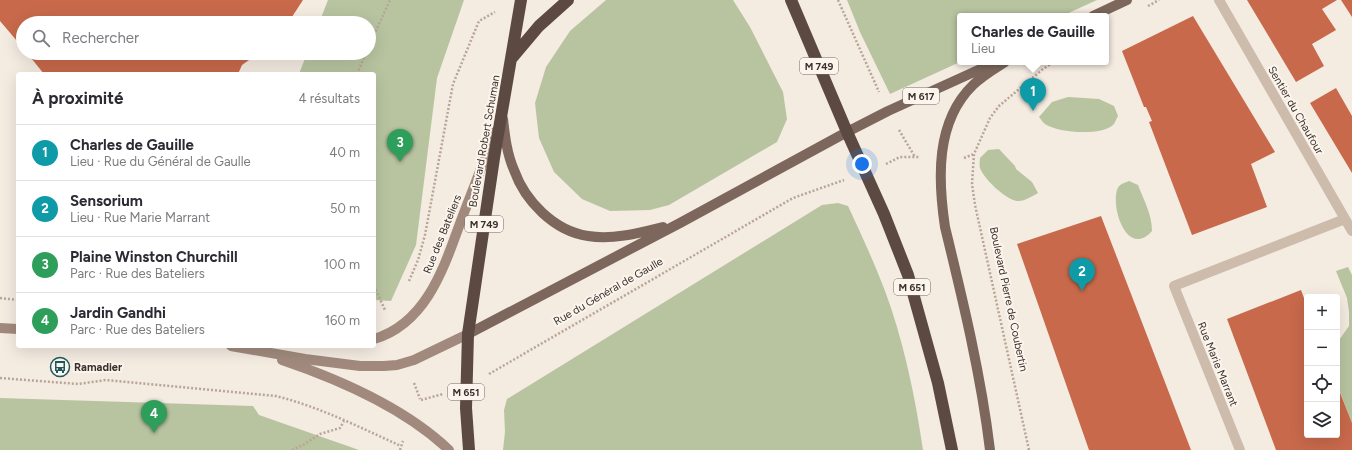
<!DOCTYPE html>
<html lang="fr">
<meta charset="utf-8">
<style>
:root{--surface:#fff;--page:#f7f7f7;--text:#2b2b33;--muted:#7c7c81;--line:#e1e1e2;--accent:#1f5a5e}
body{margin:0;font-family:Figtree,sans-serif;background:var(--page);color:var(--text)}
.controls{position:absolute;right:12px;bottom:12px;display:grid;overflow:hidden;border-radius:4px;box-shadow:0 4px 16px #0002}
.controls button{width:36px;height:36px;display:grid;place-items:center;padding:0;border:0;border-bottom:1px solid var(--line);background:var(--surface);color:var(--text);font:20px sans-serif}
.you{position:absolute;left:862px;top:164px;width:14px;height:14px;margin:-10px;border:3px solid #fff;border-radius:50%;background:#1a73e8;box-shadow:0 0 0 6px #1a73e833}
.badge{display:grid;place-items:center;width:26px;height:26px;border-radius:50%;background:var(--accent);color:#fff;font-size:13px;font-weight:700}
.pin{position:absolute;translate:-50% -33px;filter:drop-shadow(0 1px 2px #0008)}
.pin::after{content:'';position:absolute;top:21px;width:14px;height:12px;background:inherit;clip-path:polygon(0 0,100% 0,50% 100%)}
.popup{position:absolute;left:957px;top:13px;width:152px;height:52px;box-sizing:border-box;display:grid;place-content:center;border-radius:4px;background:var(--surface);filter:drop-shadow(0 1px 3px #0005);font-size:13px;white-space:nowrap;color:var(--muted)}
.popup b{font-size:15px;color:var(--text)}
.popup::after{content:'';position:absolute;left:50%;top:100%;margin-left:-8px;border:8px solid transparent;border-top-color:var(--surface)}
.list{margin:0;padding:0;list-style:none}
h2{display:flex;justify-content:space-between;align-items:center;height:52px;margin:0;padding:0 16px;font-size:17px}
h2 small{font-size:13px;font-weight:400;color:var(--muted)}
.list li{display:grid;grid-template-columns:26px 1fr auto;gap:12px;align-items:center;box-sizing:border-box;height:56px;padding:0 16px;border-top:1px solid var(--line)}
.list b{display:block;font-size:15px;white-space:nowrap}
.list p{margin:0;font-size:13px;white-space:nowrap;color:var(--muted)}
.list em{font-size:13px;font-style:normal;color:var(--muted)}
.icon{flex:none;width:22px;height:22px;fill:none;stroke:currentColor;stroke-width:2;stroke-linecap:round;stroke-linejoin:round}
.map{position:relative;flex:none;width:1352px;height:450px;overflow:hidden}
.search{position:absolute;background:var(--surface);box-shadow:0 4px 16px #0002;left:16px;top:16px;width:360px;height:44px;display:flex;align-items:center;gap:10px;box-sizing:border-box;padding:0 14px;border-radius:22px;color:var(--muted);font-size:15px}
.panel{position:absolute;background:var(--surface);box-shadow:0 4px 16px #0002;left:16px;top:72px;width:360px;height:276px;border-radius:4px}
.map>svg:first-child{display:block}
</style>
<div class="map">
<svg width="1352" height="450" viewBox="0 0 1352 450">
<rect width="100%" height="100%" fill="#f4ebe1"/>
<path fill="#b8c4a0" d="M 328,0 L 464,0 L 437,78 L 416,245 L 391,301 L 374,300 L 374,74 L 299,74 L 307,53 L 369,53 L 369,23 L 319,23 Z
M 606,0 L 733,0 L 750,27 L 783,92 L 787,119 L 777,142 L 669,205 L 650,210 L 610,211 L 582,199 L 554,172 L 539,138 L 535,103 L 546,67 L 570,31 Z
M 847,0 L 1097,0 L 1062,16 L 960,16 L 960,62 L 890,94 L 860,32 Z
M 1068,97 L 1099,99 L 1114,106 L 1118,116 C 1116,119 1115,123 1113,125 C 1101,136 1058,133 1045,124 C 1043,123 1041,119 1039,117 L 1052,102 Z
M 999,149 L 1015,166 L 1016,169 L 1032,182 L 1038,193 C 1032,196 1024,202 1017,201 C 1005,199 984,179 980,168 C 979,165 980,161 980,158 L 988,150 Z
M 1129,181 L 1138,185 C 1144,201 1152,214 1152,231 C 1128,258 1111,210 1117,190 C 1119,184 1124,183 1129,181 Z
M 838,203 L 848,206 C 866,245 885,285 897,327 C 909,368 917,409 923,450 L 503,450 L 505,432 L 504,410 L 507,399 L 822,205 Z
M 1348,267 L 1352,275 L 1352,423 L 1337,384 L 1337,343 L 1349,326 L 1349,312 L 1347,298 L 1336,271 Z
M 0,398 L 253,406 L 259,415 L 359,450 L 0,450 Z"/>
<path fill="#c8694b" d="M 0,0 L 303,0 L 288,23 L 23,23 L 23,48 L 0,21 Z
M 1247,0 L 1337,0 L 1322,9 L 1336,30 L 1312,44 L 1324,66 L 1296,82 Z
M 1341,0 L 1352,0 L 1352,17 Z
M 1193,16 L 1275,152 L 1251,164 L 1267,207 L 1192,235 L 1149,122 L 1152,121 L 1146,107 L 1144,107 L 1122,51 Z
M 27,53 L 259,53 L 242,65 L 238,74 L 44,74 Z
M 1336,88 L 1352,116 L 1352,173 L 1310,103 Z
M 1101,216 L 1148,338 L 1191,450 L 1089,450 L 1017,244 Z
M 1301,290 L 1307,306 L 1307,435 L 1337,435 L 1337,385 L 1352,423 L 1352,450 L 1276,450 L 1227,319 Z"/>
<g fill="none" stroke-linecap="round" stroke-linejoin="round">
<path stroke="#b9a596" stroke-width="2.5" stroke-dasharray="2 2" stroke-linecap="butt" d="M 838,0 L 879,92
M 1148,6 L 1159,0
M 369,46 L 390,0
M 357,74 L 366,53
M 899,130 L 915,157
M 964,158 L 974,154
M 886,164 L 900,157 L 920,157
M 409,281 L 418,260 L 425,235 L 453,84 L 479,21 L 495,12
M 374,286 L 385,310
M 0,298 L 18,300
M 489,374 L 793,198 L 844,180
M 0,378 L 78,384 L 106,380 L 276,396 C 320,407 361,428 401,446
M 414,383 L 420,399
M 421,400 L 443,394
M 292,450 L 303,445 L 320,434 L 340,428 L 344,421
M 400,450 L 403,441
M 1029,450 L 975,205 L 972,184 L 974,154 L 990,118 L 999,106 L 1043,69 L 1054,62"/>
<path stroke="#cdbbac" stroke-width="10" d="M 1219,0 L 1352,231
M 1240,450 L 1174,286 L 1345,219"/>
<path stroke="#a18a7d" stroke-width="10" d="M 0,328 L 18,329
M 374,339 C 428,323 445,264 462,218 C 473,189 484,161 495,132
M 231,346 L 305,359 L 360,366 L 384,366 L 397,365 L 414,360 L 468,334
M 282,360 C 338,379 406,409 449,450"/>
<path stroke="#7d675c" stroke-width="10" d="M 1093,16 L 1127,0
M 503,119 C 505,137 507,154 514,170 C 525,201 554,231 588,236 C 613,240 639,233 663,227
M 468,334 L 680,223 L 847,132 L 888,111 L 996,62
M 990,450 C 981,375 963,301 945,227 C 938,180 935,122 973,85 C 982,76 994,69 1005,62"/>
<path stroke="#5c4a42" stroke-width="12" d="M 791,0 L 847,132 L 884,214 L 908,275 L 938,383 L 952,450
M 512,58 L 539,26 L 568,0
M 469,450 L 466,408 L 468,334 L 494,158 L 521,0"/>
</g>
<defs>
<g id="bus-ring" transform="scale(1)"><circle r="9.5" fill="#fbf5ee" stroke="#1f5a5e" stroke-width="1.5"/><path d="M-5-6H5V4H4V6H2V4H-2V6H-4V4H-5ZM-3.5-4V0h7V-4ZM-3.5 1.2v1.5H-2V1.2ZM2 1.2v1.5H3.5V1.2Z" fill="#1f5a5e"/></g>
</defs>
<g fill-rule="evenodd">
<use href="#bus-ring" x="60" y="367"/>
</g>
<g text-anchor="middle" stroke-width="4" stroke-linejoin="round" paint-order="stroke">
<g fill="#fbf5ee" stroke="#756b66" stroke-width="1">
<rect x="800" y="58" width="38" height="16" rx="3"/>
<rect x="903" y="88" width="36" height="16" rx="3"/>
<rect x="465" y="216" width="38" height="16" rx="3"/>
<rect x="894" y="279" width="36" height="16" rx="3"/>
<rect x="448" y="384" width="36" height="16" rx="3"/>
</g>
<g font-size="10" font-weight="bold" fill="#3b302b">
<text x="819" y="70">M 749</text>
<text x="921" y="100">M 617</text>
<text x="484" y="228">M 749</text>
<text x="912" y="291">M 651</text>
<text x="466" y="396">M 651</text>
</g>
<g font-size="11" fill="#3b302b" stroke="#fbf5ee">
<text transform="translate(1296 110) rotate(60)" y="4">Sentier du Chaufour</text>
<text transform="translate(484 141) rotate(-80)" y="4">Boulevard Robert Schuman</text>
<text transform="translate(442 234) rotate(-68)" y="4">Rue des Bateliers</text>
<text transform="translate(608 291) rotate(-30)" y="4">Rue du Général de Gaulle</text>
<text transform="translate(1009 299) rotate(78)" y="4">Boulevard Pierre de Coubertin</text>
<text transform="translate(1218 364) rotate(68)" y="4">Rue Marie Marrant</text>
</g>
<g font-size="11" font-weight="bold" fill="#3b302b" stroke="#fbf5ee" text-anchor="start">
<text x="74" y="371">Ramadier</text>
</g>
</g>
</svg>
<div class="controls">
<button>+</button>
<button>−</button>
<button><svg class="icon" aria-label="locate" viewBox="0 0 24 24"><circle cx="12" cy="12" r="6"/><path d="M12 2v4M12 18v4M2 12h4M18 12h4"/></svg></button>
<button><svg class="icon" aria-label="layers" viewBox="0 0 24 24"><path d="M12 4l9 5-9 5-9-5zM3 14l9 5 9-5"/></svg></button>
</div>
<div class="you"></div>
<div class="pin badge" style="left:1033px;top:111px;background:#0f9aa8">1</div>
<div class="popup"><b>Charles de Gauille</b>Lieu</div>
<div class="pin badge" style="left:1082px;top:291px;background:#0f9aa8">2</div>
<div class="pin badge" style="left:400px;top:162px;background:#2e9e5b">3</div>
<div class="pin badge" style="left:154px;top:433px;background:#2e9e5b">4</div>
<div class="search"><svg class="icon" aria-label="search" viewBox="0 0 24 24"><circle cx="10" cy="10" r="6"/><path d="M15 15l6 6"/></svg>Rechercher</div>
<section class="panel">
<h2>À proximité<small>4 résultats</small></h2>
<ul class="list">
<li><span class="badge" style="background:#0f9aa8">1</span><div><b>Charles de Gauille</b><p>Lieu · Rue du Général de Gaulle</p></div><em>40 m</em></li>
<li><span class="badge" style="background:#0f9aa8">2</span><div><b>Sensorium</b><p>Lieu · Rue Marie Marrant</p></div><em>50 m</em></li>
<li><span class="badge" style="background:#2e9e5b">3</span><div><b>Plaine Winston Churchill</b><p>Parc · Rue des Bateliers</p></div><em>100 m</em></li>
<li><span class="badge" style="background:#2e9e5b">4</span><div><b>Jardin Gandhi</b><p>Parc · Rue des Bateliers</p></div><em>160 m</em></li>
</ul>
</section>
</div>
